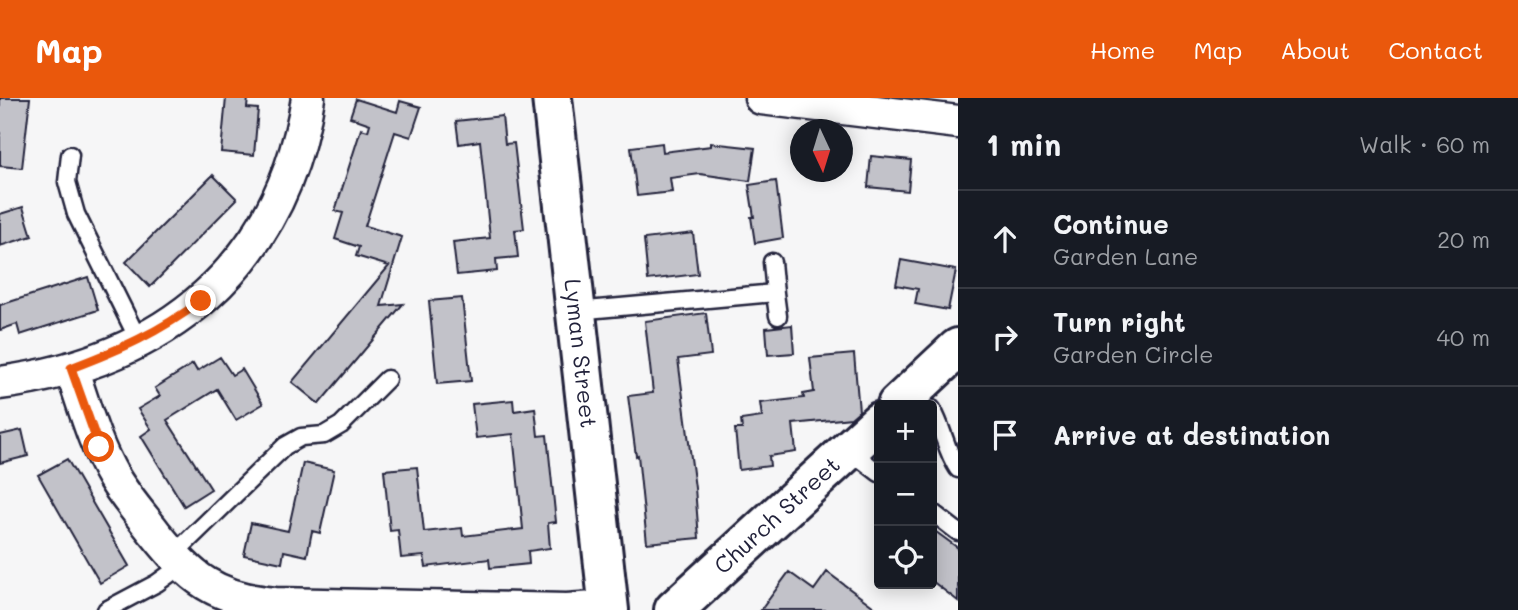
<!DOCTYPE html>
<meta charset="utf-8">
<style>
:root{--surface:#171b24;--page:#242831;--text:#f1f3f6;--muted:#9ea1a6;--line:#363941;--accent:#ea580c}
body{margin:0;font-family:Mali,sans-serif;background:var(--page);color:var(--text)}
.controls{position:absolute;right:21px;bottom:21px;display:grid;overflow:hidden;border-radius:7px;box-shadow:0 4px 18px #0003}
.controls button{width:63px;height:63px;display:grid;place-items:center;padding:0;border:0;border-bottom:2px solid var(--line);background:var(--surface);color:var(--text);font:35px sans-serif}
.compass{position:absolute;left:790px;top:21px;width:63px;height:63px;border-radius:50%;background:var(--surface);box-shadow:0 4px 18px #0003;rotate:176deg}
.stop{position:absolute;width:21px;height:21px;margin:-16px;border:5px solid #ea580c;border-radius:50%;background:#fff}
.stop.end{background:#ea580c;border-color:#fff;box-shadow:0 2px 7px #0008}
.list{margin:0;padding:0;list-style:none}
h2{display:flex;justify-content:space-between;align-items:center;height:91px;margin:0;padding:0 28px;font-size:30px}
h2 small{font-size:23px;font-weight:400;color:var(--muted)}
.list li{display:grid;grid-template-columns:46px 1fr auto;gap:21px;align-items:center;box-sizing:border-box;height:98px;padding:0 28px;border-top:2px solid var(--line)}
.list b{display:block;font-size:26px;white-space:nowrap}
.list p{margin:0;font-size:23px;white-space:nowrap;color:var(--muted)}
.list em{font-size:23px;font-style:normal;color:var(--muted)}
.icon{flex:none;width:38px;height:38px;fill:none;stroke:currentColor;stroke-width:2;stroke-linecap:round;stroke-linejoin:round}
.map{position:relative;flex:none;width:958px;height:512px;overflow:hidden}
header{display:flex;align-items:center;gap:42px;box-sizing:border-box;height:98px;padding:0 35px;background:var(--accent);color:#fff}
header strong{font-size:33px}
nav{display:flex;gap:38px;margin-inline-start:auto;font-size:24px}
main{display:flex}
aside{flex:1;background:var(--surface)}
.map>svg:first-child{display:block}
</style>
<header>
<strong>Map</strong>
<nav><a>Home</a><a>Map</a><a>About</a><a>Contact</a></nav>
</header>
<main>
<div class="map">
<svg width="958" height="512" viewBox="0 0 958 512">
<rect width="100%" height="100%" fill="#f6f6f7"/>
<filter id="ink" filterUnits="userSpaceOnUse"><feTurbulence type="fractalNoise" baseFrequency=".0143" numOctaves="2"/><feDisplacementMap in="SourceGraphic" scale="14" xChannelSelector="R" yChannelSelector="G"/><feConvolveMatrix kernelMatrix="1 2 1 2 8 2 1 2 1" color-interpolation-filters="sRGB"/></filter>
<g filter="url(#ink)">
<path fill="#c2c2c9" stroke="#22223b" stroke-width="2" d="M 0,0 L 30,0 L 22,70 L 0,68 Z
M 226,0 L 248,0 L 247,10 L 258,11 L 254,57 L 221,54 Z
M 356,1 L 397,14 L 400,3 L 421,9 L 411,39 L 395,34 L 365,128 L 402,139 L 381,208 L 403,206 L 319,306 L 292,284 L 389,168 L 356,158 L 359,149 L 335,141 L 343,115 L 335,113 L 361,31 L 368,33 L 370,26 L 350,19 Z
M 502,18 L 505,46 L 514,45 L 524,131 L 515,132 L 518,159 L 496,161 L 497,173 L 457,177 L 453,144 L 490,140 L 480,43 L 459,46 L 456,23 Z
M 662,45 L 663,54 L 711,48 L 711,45 L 755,50 L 750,83 L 700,76 L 670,80 L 672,94 L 637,98 L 631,49 Z
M 871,58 L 911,62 L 908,93 L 868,89 Z
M 213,77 L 237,101 L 150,189 L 126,164 Z
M 776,83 L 783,140 L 755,145 L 751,119 L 754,119 L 749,87 Z
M 23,109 L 32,138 L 0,148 L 0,116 Z
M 693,135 L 698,176 L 648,182 L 644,141 Z
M 901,162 L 956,172 L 948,212 L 915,206 L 918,191 L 896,187 Z
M 88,179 L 98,212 L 20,237 L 17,226 L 0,232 L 0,207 Z
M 462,200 L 471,283 L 437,286 L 429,203 Z
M 706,215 L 711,257 L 678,261 L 695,390 L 699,440 L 647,445 L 638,357 L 636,358 L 628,298 L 653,295 L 645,223 Z
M 792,227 L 794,255 L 768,257 L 766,230 Z
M 854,256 L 859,313 L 851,320 L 793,326 L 796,354 L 769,358 L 770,368 L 739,372 L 735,331 L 742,331 L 741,322 L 762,319 L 760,305 L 804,300 L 803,296 L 814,294 L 810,260 Z
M 220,259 L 232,277 L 242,271 L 263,306 L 236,322 L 217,291 L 167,322 L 211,391 L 184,408 L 141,338 L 151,331 L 138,311 L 160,298 L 155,290 L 193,266 L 197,273 Z
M 513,302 L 514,313 L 535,310 L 538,338 L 547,337 L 556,424 L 548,425 L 550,450 L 528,453 L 529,466 L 490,470 L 489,461 L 426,469 L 424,458 L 401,460 L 398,432 L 390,433 L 384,372 L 417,369 L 424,434 L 462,430 L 463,438 L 523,431 L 513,336 L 476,340 L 472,306 Z
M 22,332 L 28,358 L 0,365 L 0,337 Z
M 67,361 L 129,468 L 100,485 L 38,377 Z
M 303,365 L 334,372 L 320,435 L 312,433 L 307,458 L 284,453 L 282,465 L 244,457 L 251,425 L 288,433 Z
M 932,431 L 958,450 L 958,503 L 932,483 Z
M 789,474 L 814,492 L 827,474 L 878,512 L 761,512 Z"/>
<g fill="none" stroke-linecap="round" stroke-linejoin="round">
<g stroke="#22223b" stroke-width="21">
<path id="service" d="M 70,57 L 67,84 L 76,116 L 139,243
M 772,164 L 775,195
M 576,213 L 775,195 L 778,218
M 932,311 C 943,330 946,353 958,371
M 849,352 L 879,375
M 932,414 L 958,434
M 173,457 L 285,348 L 301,339 L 324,337 L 341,327 L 387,281
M 106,512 L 157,485 L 182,467"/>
</g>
<g stroke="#22223b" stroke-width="37">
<path id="minor" d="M 761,0 L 958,24
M 71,270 C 84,307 94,346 114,380 C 126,400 141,417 155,435 C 192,481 214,500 275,506 L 567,512 L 609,509
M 0,285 C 165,263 282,168 308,0"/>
</g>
<g stroke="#22223b" stroke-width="44">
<g id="tertiary">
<path id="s1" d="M 552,0 L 609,512"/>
</g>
</g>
<g stroke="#22223b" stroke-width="44">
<g id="secondary">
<path d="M 897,307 L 958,250"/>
<path id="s2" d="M 674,512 L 879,324"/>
</g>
</g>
<use href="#service" stroke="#fff" stroke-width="16"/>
<use href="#minor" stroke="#fff" stroke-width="32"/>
<use href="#tertiary" stroke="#fff" stroke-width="38"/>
<use href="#secondary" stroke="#fff" stroke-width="38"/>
</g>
</g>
<g fill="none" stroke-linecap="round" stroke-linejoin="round" filter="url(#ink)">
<path stroke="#ea580c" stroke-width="9" d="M 99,349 L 71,270 C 121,251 158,235 201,203"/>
</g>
<g text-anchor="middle" stroke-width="7" stroke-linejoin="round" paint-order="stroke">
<g font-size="23" fill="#22223b" stroke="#fff">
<text dy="8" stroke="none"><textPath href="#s1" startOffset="257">Lyman Street</textPath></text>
<text dy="8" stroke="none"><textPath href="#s2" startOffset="140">Church Street</textPath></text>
</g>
</g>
</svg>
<div class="controls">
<button>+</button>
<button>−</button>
<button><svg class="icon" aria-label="locate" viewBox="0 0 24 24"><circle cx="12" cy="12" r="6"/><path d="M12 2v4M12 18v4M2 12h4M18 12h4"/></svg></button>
</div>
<svg class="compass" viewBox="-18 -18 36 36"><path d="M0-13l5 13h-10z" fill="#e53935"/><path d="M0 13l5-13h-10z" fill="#9ea1a6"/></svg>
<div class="stop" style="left:99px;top:349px"></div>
<div class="stop end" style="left:201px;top:203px"></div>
</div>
<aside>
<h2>1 min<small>Walk · 60 m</small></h2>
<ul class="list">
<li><svg class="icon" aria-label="ahead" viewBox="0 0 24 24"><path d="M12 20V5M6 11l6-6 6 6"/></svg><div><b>Continue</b><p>Garden Lane</p></div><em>20 m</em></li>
<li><svg class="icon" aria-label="right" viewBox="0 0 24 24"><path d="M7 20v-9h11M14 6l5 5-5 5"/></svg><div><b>Turn right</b><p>Garden Circle</p></div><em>40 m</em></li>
<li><svg class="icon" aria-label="arrive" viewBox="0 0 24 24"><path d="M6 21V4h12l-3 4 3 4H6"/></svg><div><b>Arrive at destination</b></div></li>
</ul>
</aside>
</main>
